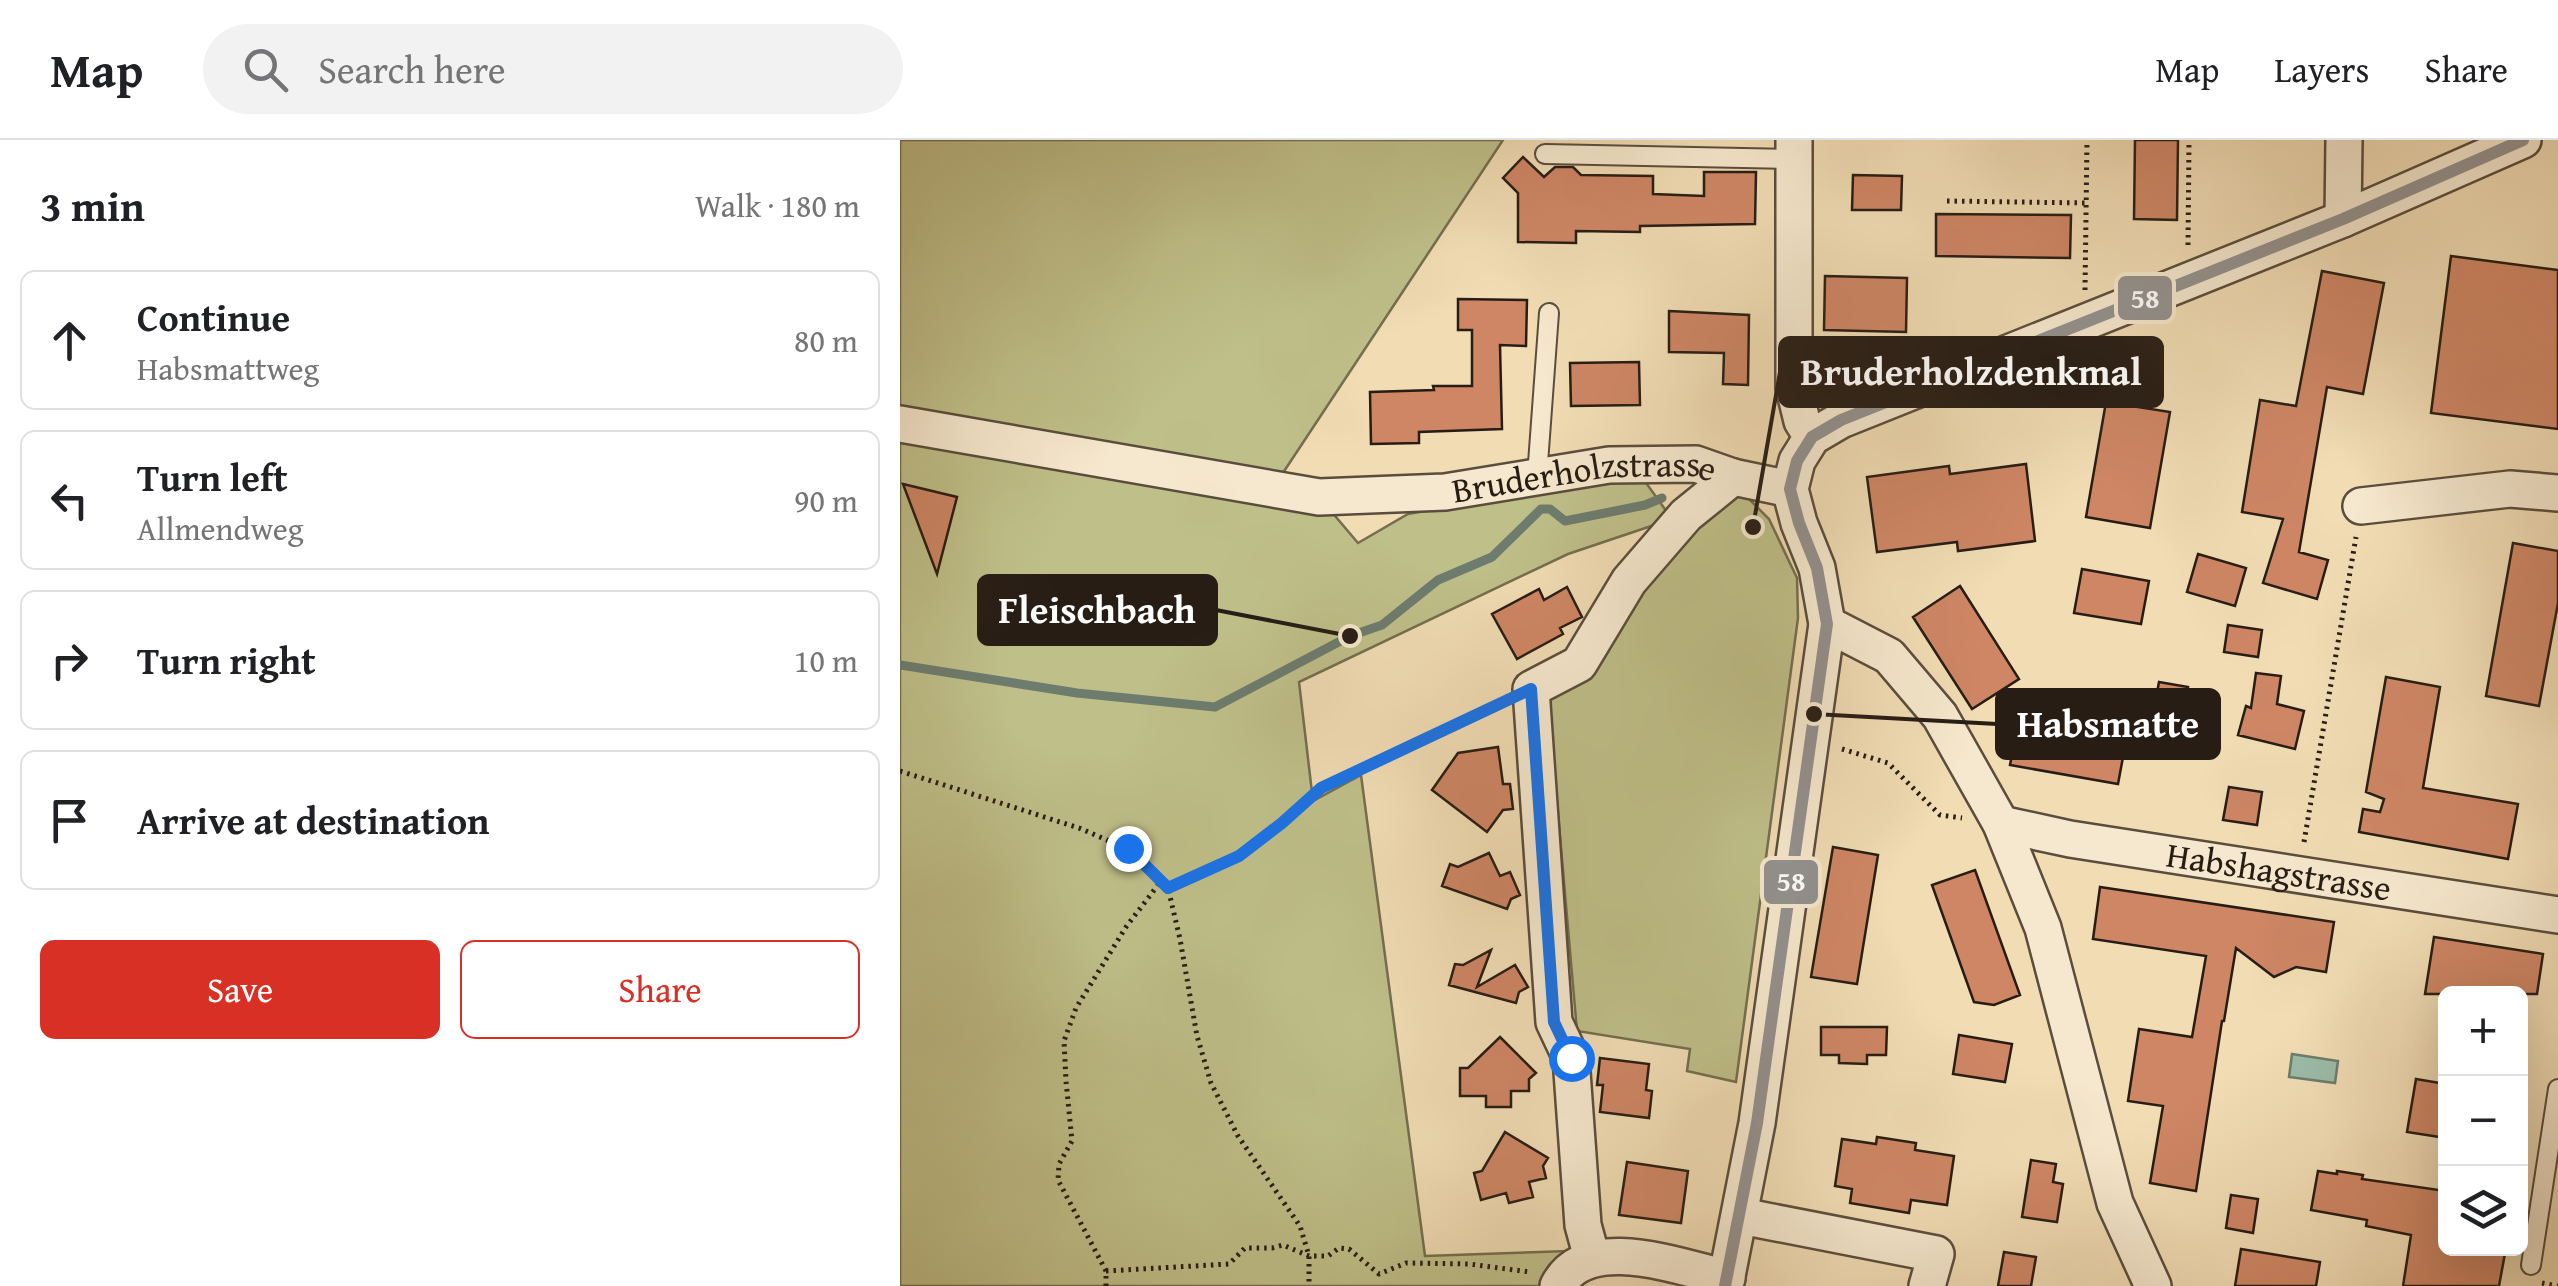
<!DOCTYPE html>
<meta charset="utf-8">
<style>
:root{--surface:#fff;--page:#f2f2f2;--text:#202124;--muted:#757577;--line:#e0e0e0;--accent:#d93025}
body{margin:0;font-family:"Gentium Book Plus",serif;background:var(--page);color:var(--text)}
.controls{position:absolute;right:30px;bottom:30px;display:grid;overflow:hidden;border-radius:15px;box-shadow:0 10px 40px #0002}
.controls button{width:90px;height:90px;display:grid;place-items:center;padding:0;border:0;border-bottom:2px solid var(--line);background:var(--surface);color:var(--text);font:50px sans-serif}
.stop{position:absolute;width:30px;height:30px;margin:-22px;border:8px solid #1a73e8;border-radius:50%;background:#fff}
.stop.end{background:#1a73e8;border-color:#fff;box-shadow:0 2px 10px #0008}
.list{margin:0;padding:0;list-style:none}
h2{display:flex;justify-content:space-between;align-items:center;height:130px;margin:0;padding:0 40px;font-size:42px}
h2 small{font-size:32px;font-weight:400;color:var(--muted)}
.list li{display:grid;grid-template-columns:65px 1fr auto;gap:30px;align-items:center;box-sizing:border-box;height:140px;margin:0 20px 20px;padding:0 20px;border:2px solid var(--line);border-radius:15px}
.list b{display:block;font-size:38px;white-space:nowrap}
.list p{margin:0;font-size:32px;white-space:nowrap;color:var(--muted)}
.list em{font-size:32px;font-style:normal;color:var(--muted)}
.actions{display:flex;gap:20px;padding:30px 40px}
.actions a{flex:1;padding:22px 0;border:2px solid var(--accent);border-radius:15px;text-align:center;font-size:35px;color:var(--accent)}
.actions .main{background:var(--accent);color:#fff}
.icon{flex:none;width:55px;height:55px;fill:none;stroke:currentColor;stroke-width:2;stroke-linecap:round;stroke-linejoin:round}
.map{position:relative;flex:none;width:1658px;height:1146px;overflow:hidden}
header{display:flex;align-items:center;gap:60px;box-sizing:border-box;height:140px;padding:0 50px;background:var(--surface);border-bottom:2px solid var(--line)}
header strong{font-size:48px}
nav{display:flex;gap:55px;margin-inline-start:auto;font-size:35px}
.search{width:700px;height:90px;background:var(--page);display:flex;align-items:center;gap:25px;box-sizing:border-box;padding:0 35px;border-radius:55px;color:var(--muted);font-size:38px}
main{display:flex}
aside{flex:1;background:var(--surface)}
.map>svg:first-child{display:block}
</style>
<header>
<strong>Map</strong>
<div class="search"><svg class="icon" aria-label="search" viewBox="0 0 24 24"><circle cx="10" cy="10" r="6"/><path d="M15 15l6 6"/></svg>Search here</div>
<nav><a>Map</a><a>Layers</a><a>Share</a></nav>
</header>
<main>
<aside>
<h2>3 min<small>Walk · 180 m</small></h2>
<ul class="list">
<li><svg class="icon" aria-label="ahead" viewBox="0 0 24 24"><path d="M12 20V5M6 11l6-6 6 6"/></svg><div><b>Continue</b><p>Habsmattweg</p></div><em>80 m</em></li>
<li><svg class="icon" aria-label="left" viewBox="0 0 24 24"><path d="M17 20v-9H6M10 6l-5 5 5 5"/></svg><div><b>Turn left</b><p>Allmendweg</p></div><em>90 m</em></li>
<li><svg class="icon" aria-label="right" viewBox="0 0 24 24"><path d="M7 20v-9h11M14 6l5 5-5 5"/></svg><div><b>Turn right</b></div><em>10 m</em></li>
<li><svg class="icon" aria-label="arrive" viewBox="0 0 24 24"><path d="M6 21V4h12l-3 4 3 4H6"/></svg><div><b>Arrive at destination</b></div></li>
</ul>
<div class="actions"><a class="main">Save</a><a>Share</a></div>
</aside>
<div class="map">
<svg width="1658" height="1146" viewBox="0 0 1658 1146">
<rect width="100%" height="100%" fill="#f1dcb4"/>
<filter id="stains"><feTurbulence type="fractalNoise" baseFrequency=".002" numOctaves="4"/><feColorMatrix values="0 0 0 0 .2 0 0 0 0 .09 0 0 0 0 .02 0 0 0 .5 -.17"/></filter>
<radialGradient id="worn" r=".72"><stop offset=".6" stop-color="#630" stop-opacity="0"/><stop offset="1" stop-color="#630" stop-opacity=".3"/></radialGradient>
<path fill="#bfbf89" stroke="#736e4f" stroke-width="2.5" d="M 0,0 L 603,0 L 373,348 L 419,357 L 458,403 L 508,374 L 739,333 L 772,379 L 668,414 L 399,542 L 413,661 L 461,635 L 525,1116 L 668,1111 L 645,1146 L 0,1146 Z
M 842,352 L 869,379 L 897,438 L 898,478 L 836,942 L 787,931 L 790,909 L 677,891 L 647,548 L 794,378 Z"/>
<path fill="#9bbca9" stroke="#6d7c6e" stroke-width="2.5" d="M 1392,914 L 1438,921 L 1435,943 L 1389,937 Z"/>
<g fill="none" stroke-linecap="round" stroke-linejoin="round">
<path stroke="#6d7c6e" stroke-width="9" d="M 0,525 L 177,553 L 315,567 L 450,496 L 482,485 L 538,440 L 592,417 L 641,369 L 650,369 L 665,381 L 745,365 L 762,358"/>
</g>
<path fill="#ce8665" stroke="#271d15" stroke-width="2.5" d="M 1235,0 L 1278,0 L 1277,80 L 1234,79 Z
M 623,17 L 644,37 L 655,27 L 673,27 L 681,35 L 753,36 L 753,54 L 804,56 L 804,32 L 856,32 L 855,84 L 740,86 L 740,92 L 676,91 L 676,103 L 618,102 L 618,53 L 603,38 Z
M 953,35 L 1002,36 L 1001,70 L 952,70 Z
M 1036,74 L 1171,75 L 1170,118 L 1036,116 Z
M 1551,116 L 1658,130 L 1658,289 L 1531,273 Z
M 1422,131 L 1484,143 L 1463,254 L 1427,247 L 1399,412 L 1428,420 L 1417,459 L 1363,443 L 1383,379 L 1342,372 L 1360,260 L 1396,266 Z
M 925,136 L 1007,138 L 1006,192 L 924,190 Z
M 558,159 L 627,160 L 626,206 L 600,205 L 602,289 L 519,292 L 519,303 L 471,304 L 470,252 L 534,250 L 533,246 L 572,246 L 572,190 L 558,190 Z
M 769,171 L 849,175 L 848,245 L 823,244 L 824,213 L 769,212 Z
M 739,222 L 740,265 L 671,266 L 670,223 Z
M 1206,262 L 1270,272 L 1250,388 L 1186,377 Z
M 1126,324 L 1135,401 L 1058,411 L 1057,402 L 977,412 L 967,337 L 1049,326 L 1050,334 Z
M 3,344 L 57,357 L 37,434 Z
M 1613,403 L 1658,411 L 1658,463 L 1639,566 L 1586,556 Z
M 1298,414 L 1346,428 L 1335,466 L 1287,452 Z
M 1182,429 L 1249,441 L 1241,484 L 1174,473 Z
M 1060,446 L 1119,539 L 1072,569 L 1013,477 Z
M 667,447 L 682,477 L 660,488 L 663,494 L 617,519 L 592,474 L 639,449 L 644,460 Z
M 1328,485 L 1362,490 L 1358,517 L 1324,512 Z
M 1356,533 L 1381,536 L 1377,564 L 1404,571 L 1395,609 L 1338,595 L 1346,566 L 1351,568 Z
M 1486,537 L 1540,547 L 1523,648 L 1618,664 L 1608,719 L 1459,692 L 1463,669 L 1480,672 L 1484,659 L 1466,652 Z
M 1259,542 L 1288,547 L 1285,565 L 1315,574 L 1303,612 L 1249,595 Z
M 1120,571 L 1228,590 L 1218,644 L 1110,625 Z
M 598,607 L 603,644 L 610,644 L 613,669 L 603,670 L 587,692 L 532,650 L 558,613 Z
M 1329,647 L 1362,652 L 1357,685 L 1323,680 Z
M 933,707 L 978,715 L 957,844 L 911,837 Z
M 589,713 L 600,736 L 610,732 L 620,755 L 611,759 L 607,769 L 542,746 L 550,724 L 558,727 Z
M 1075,730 L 1120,855 L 1094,865 L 1074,862 L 1032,745 Z
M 1200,747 L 1434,782 L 1426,832 L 1396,827 L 1374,837 L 1336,808 L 1324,881 L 1322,881 L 1296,1051 L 1250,1043 L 1263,966 L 1228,961 L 1239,889 L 1292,897 L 1306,816 L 1193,799 Z
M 1534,797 L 1643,814 L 1637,854 L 1525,854 Z
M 591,810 L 577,847 L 615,825 L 628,847 L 619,852 L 616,863 L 549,845 L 555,824 L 563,825 Z
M 921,887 L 987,887 L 986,915 L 967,915 L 967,924 L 939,923 L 939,915 L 921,915 Z
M 1059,895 L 1112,904 L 1105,942 L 1053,934 Z
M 600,897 L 636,933 L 629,939 L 629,951 L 611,951 L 611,967 L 586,967 L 586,956 L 560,956 L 560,928 L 568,928 Z
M 700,918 L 749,924 L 746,950 L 752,951 L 749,978 L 700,972 L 703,945 L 697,945 Z
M 1516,939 L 1546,944 L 1546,998 L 1507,992 Z
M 605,992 L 648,1018 L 643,1026 L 646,1038 L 629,1042 L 633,1057 L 609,1063 L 606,1053 L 581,1060 L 574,1033 L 582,1031 Z
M 977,997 L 1016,1003 L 1015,1010 L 1054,1016 L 1047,1065 L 1011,1060 L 1009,1073 L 950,1063 L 952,1049 L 935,1046 L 942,999 L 976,1004 Z
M 1131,1020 L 1156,1024 L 1153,1042 L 1163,1044 L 1157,1082 L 1122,1077 Z
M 727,1022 L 788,1031 L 781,1083 L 719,1075 Z
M 1418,1031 L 1437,1034 L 1437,1031 L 1463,1035 L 1462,1039 L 1546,1051 L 1546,1108 L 1606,1108 L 1599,1146 L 1503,1146 L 1511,1095 L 1466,1086 L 1467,1080 L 1411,1070 Z
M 1331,1055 L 1358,1059 L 1353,1093 L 1326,1088 Z
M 1341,1109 L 1420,1122 L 1416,1146 L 1335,1146 Z
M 1104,1112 L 1136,1117 L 1131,1146 L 1098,1146 Z"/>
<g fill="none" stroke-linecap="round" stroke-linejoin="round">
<g stroke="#5a4d3d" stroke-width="22">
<path id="service" d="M 645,14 L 894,19
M 637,337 L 649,173
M 1631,1125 L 1658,949"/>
</g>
<g stroke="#5a4d3d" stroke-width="40">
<g id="minor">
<path d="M 894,0 L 894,248 L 902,281 L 912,297"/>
<path d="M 1443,79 L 1444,0"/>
<path id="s1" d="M 0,284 L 419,357 L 545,352 L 709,325 L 796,324 L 833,337 L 890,349"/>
<path d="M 1461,366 L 1610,349 L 1658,353"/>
<path d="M 927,484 L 989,516 L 1040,576 L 1101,684 L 1143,788 L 1215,1063 L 1253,1146"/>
<path id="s2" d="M 1101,684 L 1170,699 L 1658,775"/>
<path d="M 841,1076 L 1036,1114 L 1027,1146"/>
<path d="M 692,1118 L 683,1085 L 671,918 L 654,882 L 631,549 L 679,524 L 729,441 L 786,375 L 833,337"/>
<path d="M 658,1146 C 686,1091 782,1128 827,1138"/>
<path d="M 825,1146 L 857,983 L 927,484 L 917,428 L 899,383 L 890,349 L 897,321 L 912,297 L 941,280 L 1443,79 L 1623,0"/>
</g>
</g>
<path stroke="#271d15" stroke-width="5" stroke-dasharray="2.5 5" stroke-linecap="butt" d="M 1047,61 L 1186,63
M 1288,105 L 1289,0
M 1185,150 L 1187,0
M 942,609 L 988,623 L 1040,675 L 1062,678
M 0,631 L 179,688 L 228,709 L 268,748 L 280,799 L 297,896 L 311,943 L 338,996 L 400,1086 L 409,1116 L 409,1146
M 1404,702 L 1456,397
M 268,748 L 339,716 L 382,683 L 421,649 L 600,564
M 206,1131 L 329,1124 L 345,1108 L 372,1108 L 383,1105 L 409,1116 L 428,1116 L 439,1108 L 449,1109 L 479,1134 L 506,1123 L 569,1124 L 630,1132
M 1642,1143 L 1658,1146
M 206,1146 L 206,1131 L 158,1040 L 159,1024 L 172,1001 L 166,941 L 164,901 L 176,868 L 226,787 L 261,741"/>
<use href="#service" stroke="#f6e8ce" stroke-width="18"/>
<use href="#minor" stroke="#f6e8ce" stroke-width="35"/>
<g stroke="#f6e8ce" stroke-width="20">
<path id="bus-1" d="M 825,1146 L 857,983 L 927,484 L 917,428 L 899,383 L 890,349 L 897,321 L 912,297 L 941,280 L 1443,79 L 1623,0"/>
</g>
<use href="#bus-1" stroke="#93918f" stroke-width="12"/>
</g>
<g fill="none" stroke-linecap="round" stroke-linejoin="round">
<path stroke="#1a73e8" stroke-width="12" d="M 228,708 L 268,748 L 339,716 L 382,683 L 421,648 L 631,549 L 654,882 L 671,918"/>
</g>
<g text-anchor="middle" stroke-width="8" stroke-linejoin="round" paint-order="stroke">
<g font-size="35" fill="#271d15" stroke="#f6e8ce">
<text dy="12" stroke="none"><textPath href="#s1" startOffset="692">Bruderholzstrasse</textPath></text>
<text dy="12" stroke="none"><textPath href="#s2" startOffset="282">Habshagstrasse</textPath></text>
</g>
</g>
<path fill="none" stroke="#271d15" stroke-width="4" d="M853 387L880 232M450 496L316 470M914 574L1097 584"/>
<g fill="#271d15" stroke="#f6e8ce" stroke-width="4">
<circle cx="853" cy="387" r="10"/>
<circle cx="450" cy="496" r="10"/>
<circle cx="914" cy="574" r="10"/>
</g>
<g fill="#271d15" stroke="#271d15" stroke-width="4">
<rect x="880" y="198" width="382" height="68" rx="10"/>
<rect x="79" y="436" width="237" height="68" rx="10"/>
<rect x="1097" y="550" width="222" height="68" rx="10"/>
</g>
<g font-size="38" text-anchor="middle" font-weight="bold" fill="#fff">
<text x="1071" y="245">Bruderholzdenkmal</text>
<text x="197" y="483">Fleischbach</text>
<text x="1208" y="597">Habsmatte</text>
</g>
<g stroke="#f6e8ce" stroke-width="4">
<rect x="1216" y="134" width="58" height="48" rx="10" fill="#93918f"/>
<rect x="862" y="718" width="58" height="48" rx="10" fill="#93918f"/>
</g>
<g font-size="28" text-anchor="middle" font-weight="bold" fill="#fff">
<text x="1245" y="168">58</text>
<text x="891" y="751">58</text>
</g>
<rect width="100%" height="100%" filter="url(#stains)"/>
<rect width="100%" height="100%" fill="url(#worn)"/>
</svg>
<div class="controls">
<button>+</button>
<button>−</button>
<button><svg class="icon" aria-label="layers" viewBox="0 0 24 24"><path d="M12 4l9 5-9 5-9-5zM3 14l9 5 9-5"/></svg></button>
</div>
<div class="stop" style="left:671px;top:918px"></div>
<div class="stop end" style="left:228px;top:708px"></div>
</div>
</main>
